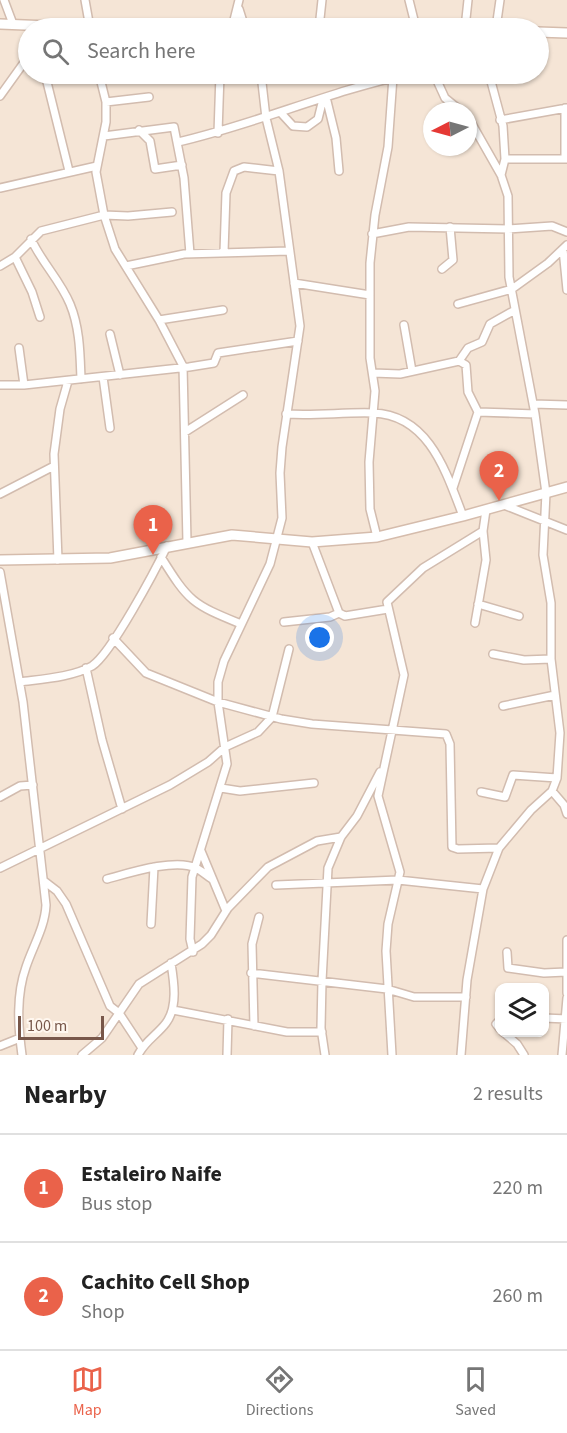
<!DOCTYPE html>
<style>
:root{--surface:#fff;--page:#f6f6f6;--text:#222;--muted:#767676;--line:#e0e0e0;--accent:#ea624a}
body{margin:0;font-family:"Source Sans 3",sans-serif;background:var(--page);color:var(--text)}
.controls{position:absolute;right:18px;bottom:18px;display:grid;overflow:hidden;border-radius:12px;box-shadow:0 2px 4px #0004}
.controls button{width:54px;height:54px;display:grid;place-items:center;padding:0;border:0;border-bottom:2px solid var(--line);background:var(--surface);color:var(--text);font:30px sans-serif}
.compass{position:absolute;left:423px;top:102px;width:54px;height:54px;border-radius:50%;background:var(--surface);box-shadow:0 2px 4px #0004;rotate:264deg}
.scale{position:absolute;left:18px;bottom:15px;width:86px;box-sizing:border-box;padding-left:6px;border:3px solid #78574a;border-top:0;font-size:16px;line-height:21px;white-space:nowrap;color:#78574a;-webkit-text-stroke:4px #fff7ef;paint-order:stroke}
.you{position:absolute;left:320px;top:638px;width:21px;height:21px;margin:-15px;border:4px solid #fff;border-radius:50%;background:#1a73e8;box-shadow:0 0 0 9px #1a73e833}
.badge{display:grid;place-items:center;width:39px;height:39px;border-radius:50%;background:var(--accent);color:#fff;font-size:20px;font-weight:700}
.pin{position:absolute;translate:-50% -50px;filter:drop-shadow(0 2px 3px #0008)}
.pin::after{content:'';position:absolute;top:32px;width:21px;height:18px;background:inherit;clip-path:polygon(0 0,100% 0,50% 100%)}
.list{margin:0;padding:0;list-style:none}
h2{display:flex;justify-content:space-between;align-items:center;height:78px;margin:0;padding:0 24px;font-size:26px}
h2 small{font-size:20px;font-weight:400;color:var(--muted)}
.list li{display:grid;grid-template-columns:39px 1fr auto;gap:18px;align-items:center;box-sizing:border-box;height:108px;padding:0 24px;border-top:2px solid var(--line)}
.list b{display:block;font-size:22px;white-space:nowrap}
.list p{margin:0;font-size:20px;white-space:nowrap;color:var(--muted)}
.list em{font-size:20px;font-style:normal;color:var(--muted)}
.icon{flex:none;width:33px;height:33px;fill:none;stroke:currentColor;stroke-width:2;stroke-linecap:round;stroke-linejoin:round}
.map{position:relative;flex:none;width:567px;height:1055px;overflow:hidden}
.search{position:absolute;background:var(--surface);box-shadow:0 2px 4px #0004;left:18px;right:18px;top:18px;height:66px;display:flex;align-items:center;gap:15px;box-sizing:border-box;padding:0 21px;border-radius:33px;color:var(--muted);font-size:22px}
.sheet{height:294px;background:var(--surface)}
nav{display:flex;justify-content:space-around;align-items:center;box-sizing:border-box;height:84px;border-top:2px solid var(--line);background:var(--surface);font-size:16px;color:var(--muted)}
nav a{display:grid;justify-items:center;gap:3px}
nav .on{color:var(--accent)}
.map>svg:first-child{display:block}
</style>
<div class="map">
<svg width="567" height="1055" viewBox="0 0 567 1055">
<rect width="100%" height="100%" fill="#fdf3e8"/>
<path fill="#f5e5d6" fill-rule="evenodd" d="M 0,0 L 567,0 L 567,1055 L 0,1055 ZM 28,28 L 538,28 L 538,74 L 28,74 ZM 432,111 L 468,111 L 468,147 L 432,147 ZM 500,988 L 544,988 L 544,1032 L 500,1032 Z"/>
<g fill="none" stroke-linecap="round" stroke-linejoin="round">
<g stroke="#d2bcaf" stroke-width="10">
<path id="street" d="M 4,0 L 13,24
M 85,0 L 90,28
M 409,0 L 414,20 L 420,28
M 239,9 L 245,28
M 232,28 L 239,0
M 319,28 L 322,0
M 465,28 L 468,0
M 496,28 L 500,0
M 45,74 L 69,171
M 99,74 L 106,102 L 106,122 L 96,172 L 104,215 L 115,249 L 159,320 L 183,366 L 187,542
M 434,74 L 445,98 L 461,111
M 489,74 L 503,126 L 505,159
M 0,96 L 28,57
M 326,97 L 336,138 L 339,171
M 106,102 L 149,97
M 281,113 L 293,126 L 307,127 L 318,119 L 323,99
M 500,120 L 567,108
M 139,130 L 150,141 L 155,169 L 182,165
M 218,133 L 220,74
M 104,136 L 174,127 L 184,178 L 190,254
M 178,142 C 256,124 330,91 409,74
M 565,158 L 565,108
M 501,175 L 505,159 L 567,159
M 0,188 L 97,166
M 372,234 L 409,227 L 508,229 L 552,226 L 567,232
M 31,239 C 42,263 60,280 70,304 C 80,328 80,354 81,379
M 563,249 L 567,290
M 224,252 L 226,193 L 234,171 L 244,167 L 279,171
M 15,257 L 32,292 L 40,317
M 0,266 L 15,257 L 41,231 L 104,215 L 128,216 L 172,212
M 126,266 L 184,254 L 289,251
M 442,269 L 453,260 L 450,227
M 294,283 L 370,295
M 458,304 L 512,289 L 548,263 L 567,245
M 159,320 L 223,310
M 404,325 L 412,371
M 110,334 L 120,375
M 19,348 L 24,385
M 459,361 L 468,348 L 482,342 L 490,324 L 515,310
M 373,373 L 400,374 L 459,361 L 466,365 L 468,392 L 478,412 L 453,488
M 103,377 L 110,428
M 0,385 L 24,385 L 189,367 L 214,363 L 218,353 L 298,341
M 533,404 L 567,405
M 478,412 L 535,414
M 286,414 C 316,416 344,412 373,413 C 429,415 446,472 463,516
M 185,432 L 243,395
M 0,494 L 54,466
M 504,505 L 567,530
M 377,537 L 370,509 L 369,462 L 375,391 L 370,358 L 370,263 L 375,215 L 388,147 L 393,77
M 312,542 L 339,613 L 345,616 L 388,609
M 161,557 C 189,602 192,604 241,624
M 58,560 L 54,454 L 60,409 L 68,381
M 0,572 L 23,702 L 46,905 C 45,927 33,946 26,967 C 16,995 18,1026 22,1055
M 478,604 L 519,616
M 284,622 L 330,617 L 339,613
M 475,623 L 486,560 L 483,531 L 486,510
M 113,638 L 146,673 L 218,702 L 281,719 L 312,724 L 446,734 L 450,744 L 452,847 L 458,849 L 499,848
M 493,654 L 524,660 L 551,659
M 86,668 L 102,740 L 122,809
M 20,682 C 42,679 73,677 92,666 C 111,654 156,569 167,546
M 503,706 L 555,695
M 221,788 L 240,791 L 314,783
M 552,791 L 564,805 L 567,814
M 481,792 L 505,797 L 513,775 L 557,778
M 0,797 L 20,786 L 33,785
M 201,851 L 226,911
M 0,868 L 170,785 L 208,762 L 225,747 L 258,732 L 272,717 L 289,649
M 107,879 C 129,873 175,858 196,868 C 202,871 207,876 212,879
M 44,881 L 57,891 L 66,904 L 110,1006 L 119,1013 L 142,1048
M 276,885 L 398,880 L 483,889
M 151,924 L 154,867
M 567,940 L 567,993
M 193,952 L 190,939 L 192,877 L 227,764 L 218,702 L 218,682 L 224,661 L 270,564 L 282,518 L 280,473 L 282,447 L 300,326 L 279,171 L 266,118 L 261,74
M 507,952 L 508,968 L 544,973 L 566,972
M 251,973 L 387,989 L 414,997 L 466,997
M 173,1010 L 287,1032 L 322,1032
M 544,1018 L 567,1019
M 500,1020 L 496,1024 L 500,1029
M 254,1026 L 252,944 L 259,917
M 503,1032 L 517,1044 L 524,1055
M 0,1046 L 20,1038
M 82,1055 L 102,1038 L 139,984 L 202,944 L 211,935 L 228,908 L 268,867 L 317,841 L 341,837
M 138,1055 C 145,1041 157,1035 166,1023 C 178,1007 174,982 171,963
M 227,1055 L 228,1019
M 325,1055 L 321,1028 L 322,981 L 328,868 L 341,837 L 357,816 L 380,772
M 392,1055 L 386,951 L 388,924 L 400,872 L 378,796 L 404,675 L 387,602 L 423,568 L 483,531
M 461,1055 L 467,980 L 483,889 L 499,848 L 531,810 L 552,791 L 557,778 L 560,733 L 551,659 L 551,603 L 543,555 L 546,493 L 535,414 L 509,277 L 508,196 L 501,175 L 468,117
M 562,1055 L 567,998"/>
</g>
<g stroke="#d5bcac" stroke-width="12">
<path id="secondary" d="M 0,24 L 99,28
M 153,28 L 192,28
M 538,32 L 567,33
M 0,560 L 110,558 L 232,535 L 312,542 L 377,537 L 463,516 L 567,487"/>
</g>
<use href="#street" stroke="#fff" stroke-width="7"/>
<use href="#secondary" stroke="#fff" stroke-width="9"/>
</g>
</svg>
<div class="controls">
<button><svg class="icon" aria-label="layers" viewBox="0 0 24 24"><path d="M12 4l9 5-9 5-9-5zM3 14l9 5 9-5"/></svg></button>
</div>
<svg class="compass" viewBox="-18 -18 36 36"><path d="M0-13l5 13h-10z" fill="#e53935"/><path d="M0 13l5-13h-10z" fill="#767676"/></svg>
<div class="scale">100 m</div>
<div class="you"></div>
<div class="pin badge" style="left:153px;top:555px">1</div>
<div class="pin badge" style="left:499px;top:501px">2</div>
<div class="search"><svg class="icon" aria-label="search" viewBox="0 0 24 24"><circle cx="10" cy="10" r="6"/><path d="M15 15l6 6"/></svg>Search here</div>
</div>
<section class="sheet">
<h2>Nearby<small>2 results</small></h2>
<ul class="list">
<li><span class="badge">1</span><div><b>Estaleiro Naife</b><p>Bus stop</p></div><em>220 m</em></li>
<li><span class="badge">2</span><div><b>Cachito Cell Shop</b><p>Shop</p></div><em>260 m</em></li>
</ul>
</section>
<nav>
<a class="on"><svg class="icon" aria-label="map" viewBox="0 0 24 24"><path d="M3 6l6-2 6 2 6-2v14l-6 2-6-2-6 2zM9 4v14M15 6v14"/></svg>Map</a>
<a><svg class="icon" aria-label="directions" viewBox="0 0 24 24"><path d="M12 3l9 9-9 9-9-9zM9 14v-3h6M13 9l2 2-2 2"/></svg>Directions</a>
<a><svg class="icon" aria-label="saved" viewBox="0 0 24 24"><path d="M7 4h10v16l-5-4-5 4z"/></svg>Saved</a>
</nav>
